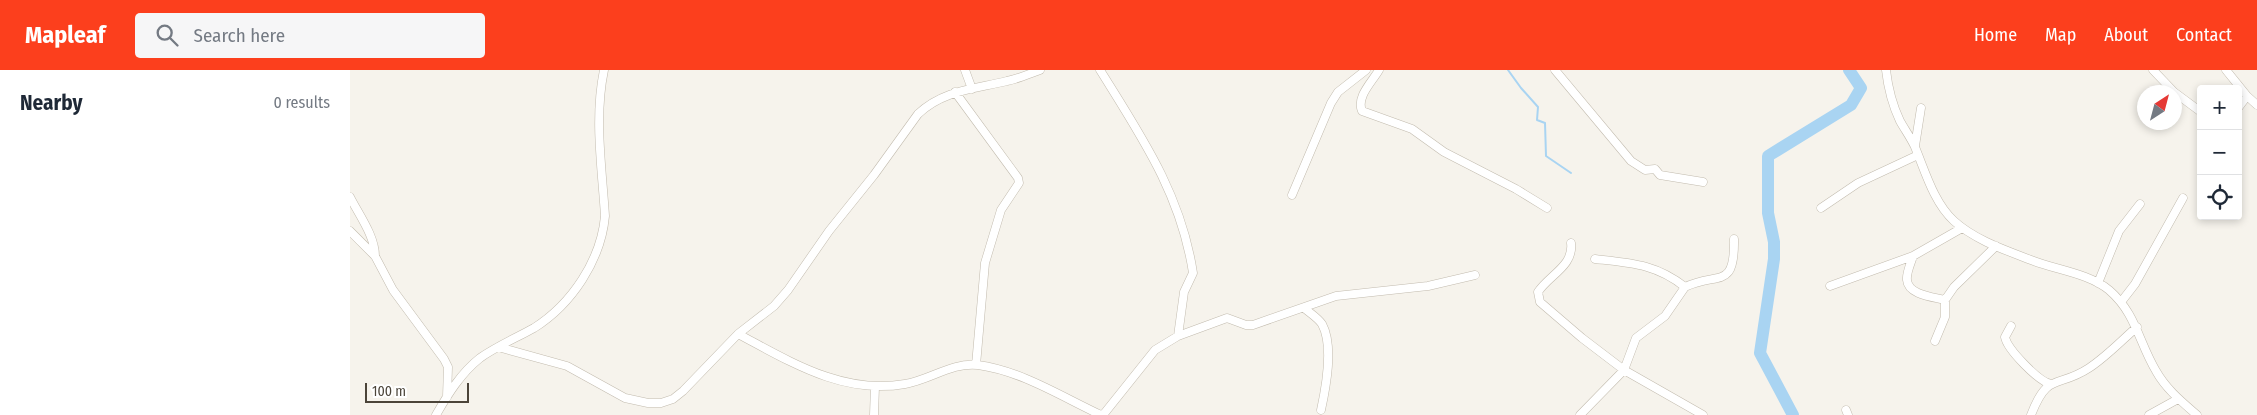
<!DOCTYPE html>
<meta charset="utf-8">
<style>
:root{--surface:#fff;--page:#f6f6f7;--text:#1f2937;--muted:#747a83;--line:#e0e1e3;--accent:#fc3f1d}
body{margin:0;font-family:"Fira Sans Condensed",sans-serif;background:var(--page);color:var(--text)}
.controls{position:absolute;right:15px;top:15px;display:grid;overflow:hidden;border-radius:5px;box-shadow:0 2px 8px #0003}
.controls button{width:45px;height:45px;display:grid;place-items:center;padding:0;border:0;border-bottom:1px solid var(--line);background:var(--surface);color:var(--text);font:25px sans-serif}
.compass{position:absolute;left:1787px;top:15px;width:45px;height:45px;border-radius:50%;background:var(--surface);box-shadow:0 2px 8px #0003;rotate:36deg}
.scale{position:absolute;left:15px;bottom:12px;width:104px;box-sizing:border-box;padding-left:5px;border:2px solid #4b4439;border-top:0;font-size:14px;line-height:18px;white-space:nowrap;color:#4b4439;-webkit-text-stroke:4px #fff;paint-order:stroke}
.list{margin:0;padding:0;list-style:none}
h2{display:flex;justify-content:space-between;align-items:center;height:65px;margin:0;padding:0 20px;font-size:21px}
h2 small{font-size:16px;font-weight:400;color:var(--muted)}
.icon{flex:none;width:28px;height:28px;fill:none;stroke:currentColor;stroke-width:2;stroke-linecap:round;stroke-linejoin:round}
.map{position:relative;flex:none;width:1907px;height:345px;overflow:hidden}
header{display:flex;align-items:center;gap:30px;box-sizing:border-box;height:70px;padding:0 25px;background:var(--accent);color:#fff}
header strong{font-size:24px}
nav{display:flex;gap:28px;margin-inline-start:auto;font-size:18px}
.search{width:350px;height:45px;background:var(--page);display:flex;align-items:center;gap:12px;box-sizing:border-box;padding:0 18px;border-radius:5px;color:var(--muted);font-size:19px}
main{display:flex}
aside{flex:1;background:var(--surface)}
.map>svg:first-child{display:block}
</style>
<header>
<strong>Mapleaf</strong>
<div class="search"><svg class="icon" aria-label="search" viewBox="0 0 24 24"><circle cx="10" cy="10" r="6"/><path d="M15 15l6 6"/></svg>Search here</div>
<nav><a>Home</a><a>Map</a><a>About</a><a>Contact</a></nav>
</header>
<main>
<aside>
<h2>Nearby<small>0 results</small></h2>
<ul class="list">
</ul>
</aside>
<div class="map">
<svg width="1907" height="345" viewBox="0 0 1907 345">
<rect width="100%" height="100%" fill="#f6f3ec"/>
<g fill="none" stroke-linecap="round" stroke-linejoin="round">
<path stroke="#a9d4f2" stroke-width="2" d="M 1158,0 L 1171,18 L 1188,37 L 1187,50 L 1195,53 L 1196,86 L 1221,103"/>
<path stroke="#a9d4f2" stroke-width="12" d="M 1443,345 L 1410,283 L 1424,189 L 1424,172 L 1418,143 L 1418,86 L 1501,35 L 1511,18 L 1499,0"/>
<g stroke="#c2bbae" stroke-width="9">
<path id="minor" d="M 615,0 L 622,19
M 750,0 C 791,66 831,124 843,203 L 834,222 L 828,266
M 1029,0 C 1022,12 1006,27 1012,41 L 1062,59 L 1094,82 L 1166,119 L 1197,138
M 1205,0 L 1281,91 L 1295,100 L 1305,99 L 1310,105 L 1353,112
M 1536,0 C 1538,18 1542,34 1550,51 C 1555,60 1561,68 1565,77 C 1575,101 1584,133 1604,151 C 1625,170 1655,180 1681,190 C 1706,200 1738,203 1759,220 C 1786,243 1789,273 1806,301 C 1816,319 1832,332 1847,345
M 1803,0 L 1824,22 L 1851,42
M 1876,0 L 1897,26 L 1907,35
M 605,22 L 668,108 L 669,113 L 651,140 L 635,193 L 626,295
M 1888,38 L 1897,26
M 1565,76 L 1571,38
M 942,125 L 981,33 L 988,22 L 1016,0
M 0,127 C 9,145 25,166 25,186
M 1471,138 L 1508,113 L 1568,85
M 0,161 L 25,186 L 43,220 L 94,289 L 98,297 L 97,327
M 1221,173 C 1224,196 1199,205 1188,222 L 1190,232 L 1232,268 L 1274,300 L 1353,345
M 1563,186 C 1561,193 1556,203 1557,210 C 1558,225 1584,227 1595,230
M 1245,189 C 1281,193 1306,194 1335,217
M 1748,213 L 1769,161 L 1790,134
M 1480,216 L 1563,186 L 1612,158
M 1771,232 L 1785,214 L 1833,128
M 954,238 C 960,243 968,248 972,254 C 984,276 976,317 971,340
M 1661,256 L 1655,267 C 1657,279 1689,312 1701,314
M 388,264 C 441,292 493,325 555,314 C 580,310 602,292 628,295 C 672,301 712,327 751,345
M 1585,271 L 1595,247 L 1595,230 L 1604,217 L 1646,176
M 148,277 L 217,296 L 275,328 L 298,333 L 311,333 L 323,329 L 333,321 L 388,264 L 424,236 L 438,220 L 479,161 L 524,105 L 568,44 C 593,20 625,19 657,11 C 668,9 679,4 690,0
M 1496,340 L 1498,345
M 86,345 C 98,324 111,303 130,288 C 147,276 166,268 184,258 C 222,234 251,190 255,146 C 252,98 244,48 254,0
M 524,345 L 525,316
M 753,345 L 805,280 L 828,266 L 877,248 L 896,255 L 903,255 L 986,226 L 1078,216 L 1125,205
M 1230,345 L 1274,300 L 1286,268 L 1315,246 L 1335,217 C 1368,201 1385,221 1384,169
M 1681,345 C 1698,301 1707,319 1739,298 C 1756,287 1771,271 1787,257
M 1799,345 L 1828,329"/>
</g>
<use href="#minor" stroke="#fff" stroke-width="8"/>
</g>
</svg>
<div class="controls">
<button>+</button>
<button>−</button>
<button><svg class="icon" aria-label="locate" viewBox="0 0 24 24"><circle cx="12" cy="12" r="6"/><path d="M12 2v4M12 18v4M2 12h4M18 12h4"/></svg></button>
</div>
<svg class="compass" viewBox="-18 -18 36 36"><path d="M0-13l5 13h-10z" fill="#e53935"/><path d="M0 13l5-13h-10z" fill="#747a83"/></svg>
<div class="scale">100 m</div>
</div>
</main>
